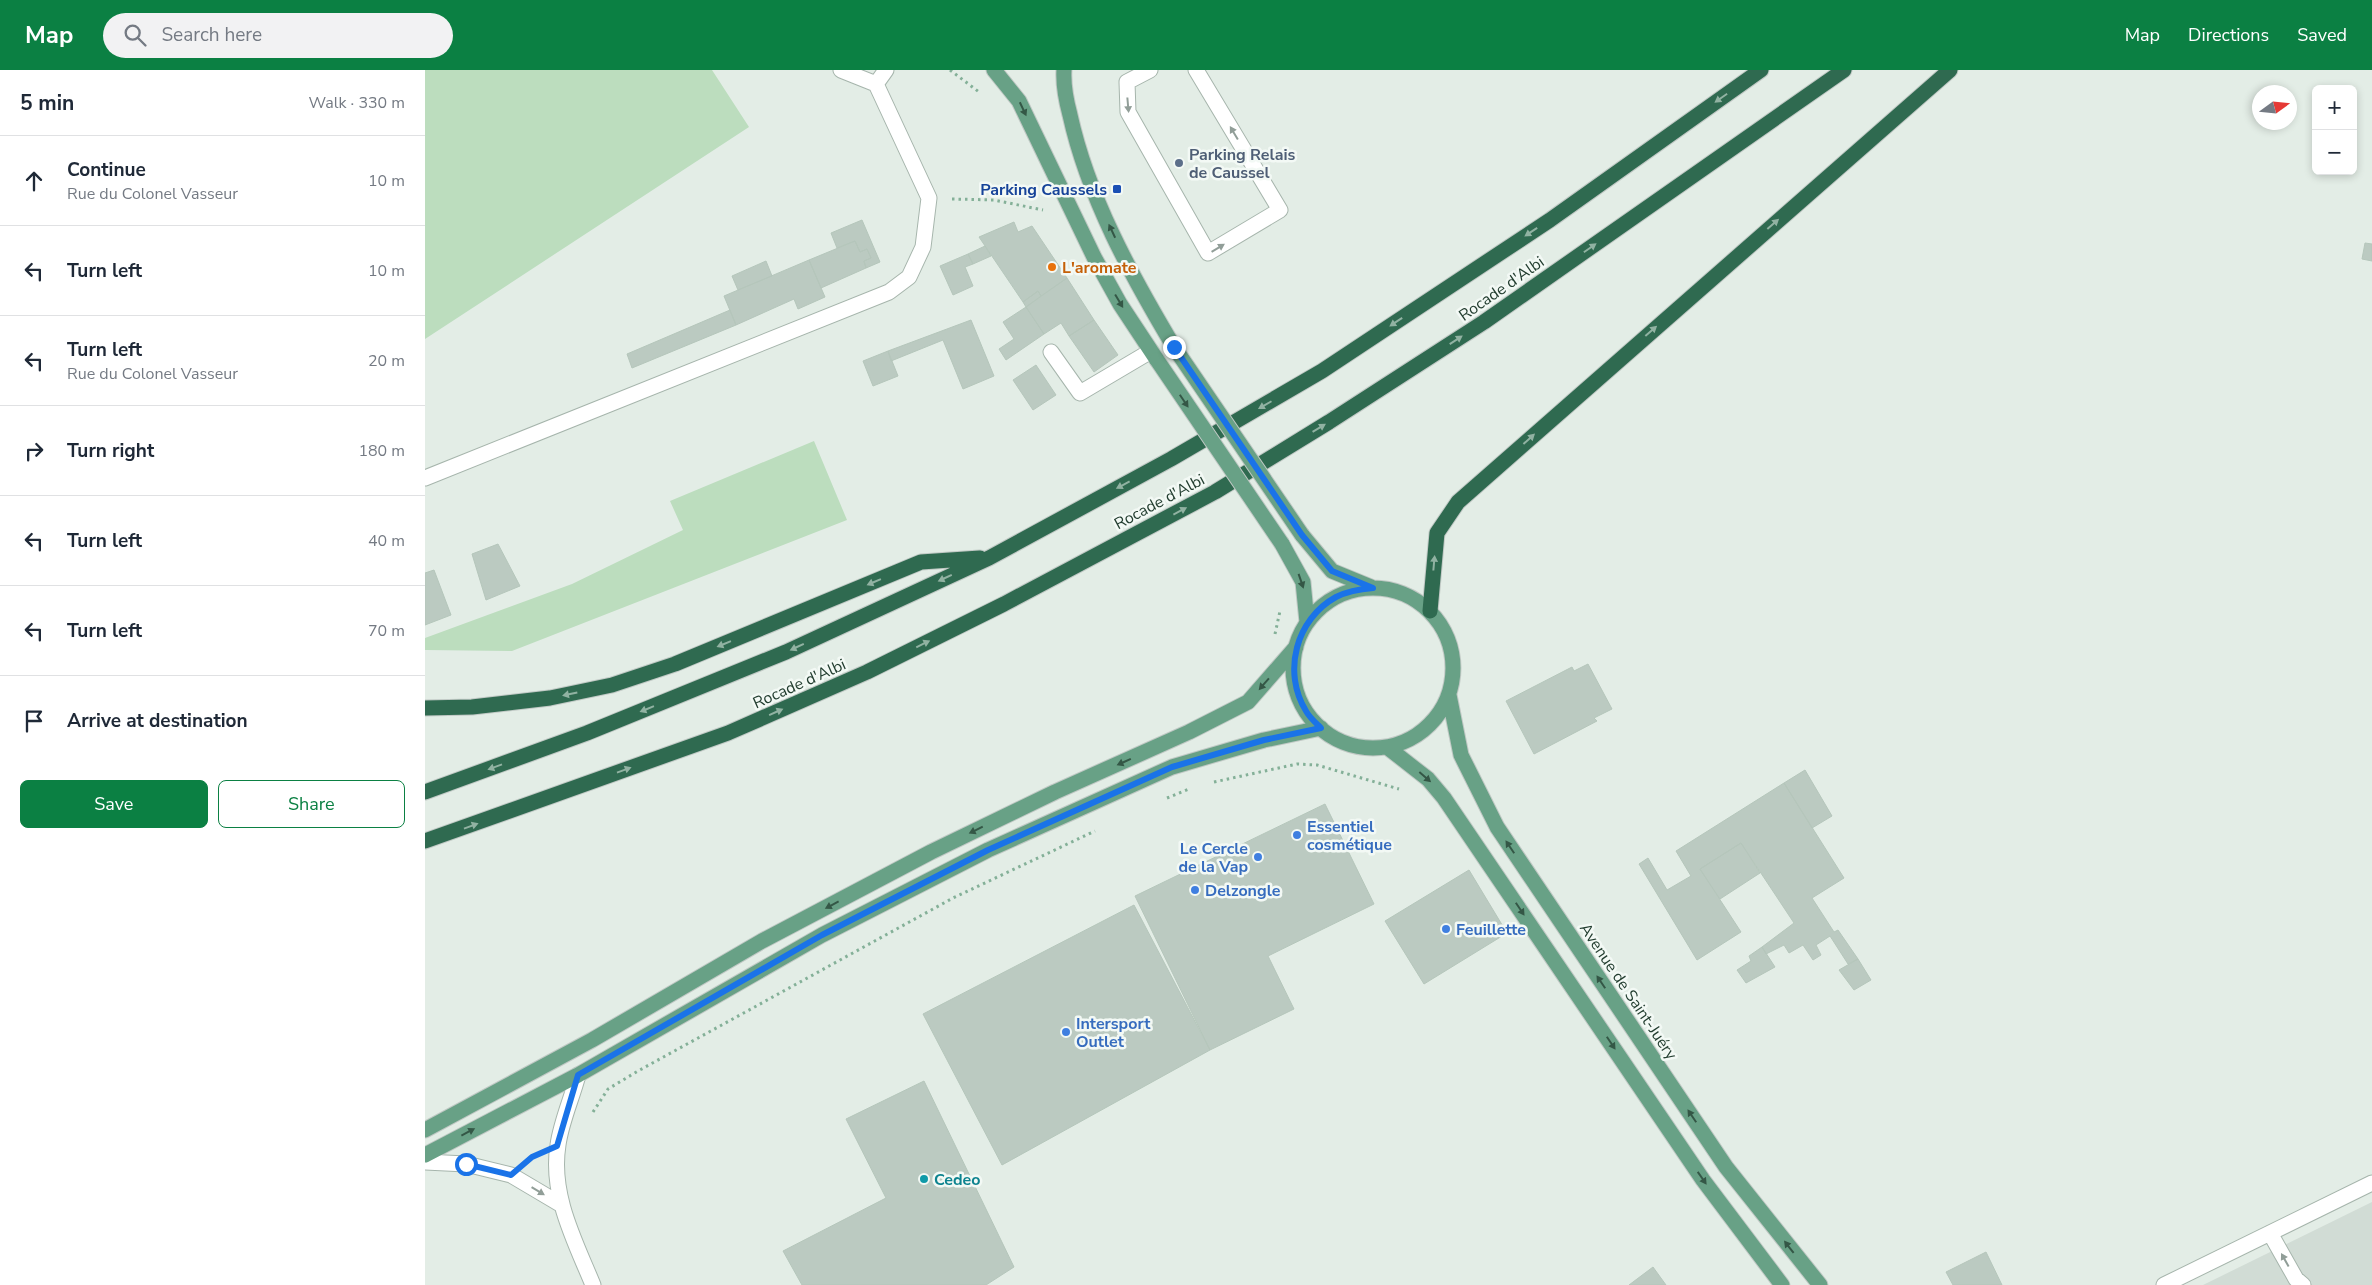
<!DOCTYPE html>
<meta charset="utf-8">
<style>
:root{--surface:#fff;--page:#f2f2f3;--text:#1f2937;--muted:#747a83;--line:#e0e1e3;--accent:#0b8043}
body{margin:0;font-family:"Nunito Sans",sans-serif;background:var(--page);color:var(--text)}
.controls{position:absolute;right:15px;top:15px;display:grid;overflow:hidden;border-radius:8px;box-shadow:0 2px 8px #0003}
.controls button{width:45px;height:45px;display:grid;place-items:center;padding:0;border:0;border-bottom:1px solid var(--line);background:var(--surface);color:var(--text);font:25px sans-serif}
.compass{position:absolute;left:1827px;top:15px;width:45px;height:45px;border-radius:50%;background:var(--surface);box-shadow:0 2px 8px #0003;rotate:75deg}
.stop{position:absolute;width:15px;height:15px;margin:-11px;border:4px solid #1a73e8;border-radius:50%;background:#fff}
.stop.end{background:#1a73e8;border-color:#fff;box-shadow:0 1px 5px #0008}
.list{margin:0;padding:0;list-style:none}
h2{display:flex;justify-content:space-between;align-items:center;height:65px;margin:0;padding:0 20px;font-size:21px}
h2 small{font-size:16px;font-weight:400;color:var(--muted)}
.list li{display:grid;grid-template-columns:32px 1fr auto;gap:15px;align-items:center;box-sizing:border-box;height:90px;padding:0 20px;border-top:1px solid var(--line)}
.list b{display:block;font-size:19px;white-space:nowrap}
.list p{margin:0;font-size:16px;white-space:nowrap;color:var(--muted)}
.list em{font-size:16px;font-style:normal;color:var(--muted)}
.actions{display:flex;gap:10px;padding:15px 20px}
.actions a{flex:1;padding:11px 0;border:1px solid var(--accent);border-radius:8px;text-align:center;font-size:18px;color:var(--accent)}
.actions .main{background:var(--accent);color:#fff}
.icon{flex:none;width:28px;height:28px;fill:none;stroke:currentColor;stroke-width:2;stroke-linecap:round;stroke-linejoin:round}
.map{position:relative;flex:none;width:1947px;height:1215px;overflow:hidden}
header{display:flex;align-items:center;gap:30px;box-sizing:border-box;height:70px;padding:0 25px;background:var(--accent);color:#fff}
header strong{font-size:24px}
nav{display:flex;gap:28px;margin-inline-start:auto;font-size:18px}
.search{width:350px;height:45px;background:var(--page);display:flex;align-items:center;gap:12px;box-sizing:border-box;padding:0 18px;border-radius:28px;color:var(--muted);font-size:19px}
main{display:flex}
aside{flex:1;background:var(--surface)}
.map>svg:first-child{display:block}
</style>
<header>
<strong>Map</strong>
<div class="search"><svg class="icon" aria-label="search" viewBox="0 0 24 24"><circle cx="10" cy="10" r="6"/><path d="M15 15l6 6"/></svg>Search here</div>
<nav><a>Map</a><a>Directions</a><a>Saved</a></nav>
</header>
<main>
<aside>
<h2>5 min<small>Walk · 330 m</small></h2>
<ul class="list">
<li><svg class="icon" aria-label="ahead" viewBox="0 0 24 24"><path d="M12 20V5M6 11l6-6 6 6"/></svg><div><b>Continue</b><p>Rue du Colonel Vasseur</p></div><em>10 m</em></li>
<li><svg class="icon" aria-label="left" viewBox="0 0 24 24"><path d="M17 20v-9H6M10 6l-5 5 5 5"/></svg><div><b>Turn left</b></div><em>10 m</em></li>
<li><svg class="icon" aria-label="left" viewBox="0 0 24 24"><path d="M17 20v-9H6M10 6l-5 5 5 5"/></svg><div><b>Turn left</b><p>Rue du Colonel Vasseur</p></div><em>20 m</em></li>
<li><svg class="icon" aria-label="right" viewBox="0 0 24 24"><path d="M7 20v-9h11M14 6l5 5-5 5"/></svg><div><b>Turn right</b></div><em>180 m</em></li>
<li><svg class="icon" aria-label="left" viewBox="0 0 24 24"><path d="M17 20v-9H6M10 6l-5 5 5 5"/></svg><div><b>Turn left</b></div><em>40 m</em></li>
<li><svg class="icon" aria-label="left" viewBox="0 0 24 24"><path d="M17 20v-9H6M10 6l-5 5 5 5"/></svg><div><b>Turn left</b></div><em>70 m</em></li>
<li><svg class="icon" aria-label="arrive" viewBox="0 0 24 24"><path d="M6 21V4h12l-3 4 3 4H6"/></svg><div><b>Arrive at destination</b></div></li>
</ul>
<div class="actions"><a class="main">Save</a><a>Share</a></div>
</aside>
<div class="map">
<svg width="1947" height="1215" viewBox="0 0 1947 1215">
<rect width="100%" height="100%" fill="#e3ede6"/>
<path fill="#d1dcd5" d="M 1947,1132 L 1947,1215 L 1778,1215 Z"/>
<path fill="#bcddbe" d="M 0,0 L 287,0 L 324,57 L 0,269 Z
M 389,371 L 422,450 L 87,581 L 0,580 L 0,568 L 147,514 L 258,460 L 245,431 Z"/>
<path fill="#bbcac1" stroke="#b5c6bb" d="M 437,150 L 455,192 L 441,198 L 439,191 L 446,188 L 442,179 L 435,182 L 430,171 L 412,178 L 406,163 Z
M 589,152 L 593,162 L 607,156 L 642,208 L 616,226 L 613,221 L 598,232 L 554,167 Z
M 430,171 L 435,182 L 442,179 L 446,188 L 439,191 L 441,198 L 396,218 L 384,190 Z
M 1940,173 L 1947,174 L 1947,191 L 1937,189 Z
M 560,176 L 566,186 L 548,194 L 543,184 Z
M 543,184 L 548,194 L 540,197 L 548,216 L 528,225 L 515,196 Z
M 384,190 L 400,227 L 373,239 L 369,229 L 311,255 L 299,226 Z
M 341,191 L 347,206 L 313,220 L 307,206 Z
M 642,208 L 669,250 L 644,266 L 636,253 L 619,264 L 601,237 Z
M 613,221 L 616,226 L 601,237 L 598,232 Z
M 601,237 L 619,264 L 581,290 L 574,279 L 589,269 L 578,252 Z
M 305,240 L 311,255 L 207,298 L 202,284 Z
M 546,250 L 569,306 L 538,319 L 518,270 L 466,291 L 463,281 Z
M 669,250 L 693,285 L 669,302 L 644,266 Z
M 463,281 L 473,306 L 448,316 L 438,291 Z
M 611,295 L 631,325 L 608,340 L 588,310 Z
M 73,474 L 95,516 L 61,530 L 47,484 Z
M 9,500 L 26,545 L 0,555 L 0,503 Z
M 1163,594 L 1187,639 L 1169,648 L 1172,651 L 1109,684 L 1081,631 L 1147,597 L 1149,601 Z
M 1380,700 L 1407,746 L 1387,758 L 1359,713 Z
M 1359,713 L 1419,808 L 1387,828 L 1409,862 L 1413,860 L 1433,889 L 1423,894 L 1405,866 L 1391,875 L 1396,885 L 1388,890 L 1378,875 L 1364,883 L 1359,875 L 1341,884 L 1337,877 L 1369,853 L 1316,773 L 1275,799 L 1316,862 L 1272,890 L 1214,794 L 1223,788 L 1242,820 L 1266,806 L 1251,781 Z
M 900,734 L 949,834 L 843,886 L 869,939 L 785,980 L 710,826 Z
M 1316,773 L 1335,803 L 1295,829 L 1275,799 Z
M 1044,800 L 1082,863 L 999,914 L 960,851 Z
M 709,835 L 785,980 L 577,1095 L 498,944 Z
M 1337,877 L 1350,897 L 1321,913 L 1312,900 L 1326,891 L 1324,886 Z
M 1433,889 L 1446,910 L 1429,920 L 1414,900 Z
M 499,1011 L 589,1197 L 561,1215 L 377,1215 L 358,1181 L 461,1128 L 421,1049 Z
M 1561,1182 L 1577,1215 L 1528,1215 L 1521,1202 Z
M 1228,1197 L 1241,1215 L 1204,1215 Z"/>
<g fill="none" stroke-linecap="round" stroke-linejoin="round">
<g stroke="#a6b5ac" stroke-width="17">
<path id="minor" d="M 416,0 L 451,14
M 725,0 L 702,12 L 703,42 L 783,183 L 855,140 L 771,0
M 626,282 L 655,323 L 726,281
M 0,408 L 464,222 L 484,207 L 498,177 L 504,128 L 451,14 L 461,0
M 153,1005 C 147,1028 136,1052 133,1075 C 125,1125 150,1171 168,1215
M 0,1092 L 41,1094 L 86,1105 L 135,1134
M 1845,1163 L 1871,1209 L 1878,1215
M 1739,1215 L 1947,1113"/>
</g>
<g stroke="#c1c9c5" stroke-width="17">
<path id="major" d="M 569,0 L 594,31 L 669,187 L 695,234 L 732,290
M 639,0 C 638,16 641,30 645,45 C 663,127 706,205 749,277
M 877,465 L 907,501 L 946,517
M 857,474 L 878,512 L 882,552
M868 598a80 80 0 1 1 160 0a80 80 0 1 1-160 0Z
M 1024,625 L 1036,685 L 1072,757 L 1301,1097 L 1395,1215
M 962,677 L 1003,709 L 1019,728 L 1278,1110 L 1357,1215
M 0,1060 L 167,970 L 337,871 L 506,782 L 630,722 L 764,662 L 823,632 L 871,577
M 0,1085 L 153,1005 L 397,865 L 563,780 L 747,697 L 839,670 L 896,658"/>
</g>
<g stroke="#c1c9c5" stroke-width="17">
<path id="highway" d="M 1005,541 L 1012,463 L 1033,432 L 1525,0
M 0,638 L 47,637 L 125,628 L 187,615 L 250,594 L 496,492 L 555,488
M 0,722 L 162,663 L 361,582 L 564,488 L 746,389 L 897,301 L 1125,150 L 1336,0
M 0,771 L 303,663 L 442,602 L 579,534 L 790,422 L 904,352 L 1059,252 L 1419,0"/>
</g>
<path stroke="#84b098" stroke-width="3" stroke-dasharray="2.5 4" stroke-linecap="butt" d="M 525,0 L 554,22
M 527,129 L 569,130 L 618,140
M 850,564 L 855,541
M 789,712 L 872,694 L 892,695 L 974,719
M 742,728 L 764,719
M 168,1042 L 183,1019 L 213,1001 L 528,828 L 670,761"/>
<use href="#minor" stroke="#fff" stroke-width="15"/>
<use href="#major" stroke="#68a186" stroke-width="15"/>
<use href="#highway" stroke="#2f6a50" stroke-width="15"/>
<g stroke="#c1c9c5" stroke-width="17" stroke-linecap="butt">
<path id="major-bridge" d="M 749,277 L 877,465
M 732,290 L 857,474"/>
</g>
<use href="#major-bridge" stroke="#68a186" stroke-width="15"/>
</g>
<defs><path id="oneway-solid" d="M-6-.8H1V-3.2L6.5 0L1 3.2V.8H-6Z" transform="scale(1.25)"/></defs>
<g fill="#91b2a2">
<use href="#oneway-solid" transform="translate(1296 28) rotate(145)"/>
<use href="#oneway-solid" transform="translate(1348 154) rotate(-41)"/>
<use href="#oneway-solid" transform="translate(1106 162) rotate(146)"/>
<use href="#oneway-solid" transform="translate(1165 178) rotate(-35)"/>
<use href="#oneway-solid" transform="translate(971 252) rotate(146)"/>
<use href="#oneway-solid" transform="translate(1226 261) rotate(-41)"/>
<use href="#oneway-solid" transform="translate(1031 270) rotate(-33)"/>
<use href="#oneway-solid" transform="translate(840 335) rotate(150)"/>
<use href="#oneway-solid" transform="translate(894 358) rotate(-31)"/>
<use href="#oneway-solid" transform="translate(1104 369) rotate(-42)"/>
<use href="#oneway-solid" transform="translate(698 415) rotate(152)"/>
<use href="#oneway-solid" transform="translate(755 441) rotate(-28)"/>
<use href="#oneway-solid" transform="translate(1009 493) rotate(-85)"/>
<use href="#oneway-solid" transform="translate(520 508) rotate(155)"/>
<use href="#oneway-solid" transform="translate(449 512) rotate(157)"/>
<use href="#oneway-solid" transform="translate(299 574) rotate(158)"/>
<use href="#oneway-solid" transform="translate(498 574) rotate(-26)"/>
<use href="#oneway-solid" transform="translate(372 577) rotate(155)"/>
<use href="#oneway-solid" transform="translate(145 624) rotate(168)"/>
<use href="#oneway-solid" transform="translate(222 639) rotate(158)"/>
<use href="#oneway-solid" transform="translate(351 642) rotate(-24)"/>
<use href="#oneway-solid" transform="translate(70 697) rotate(160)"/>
<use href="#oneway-solid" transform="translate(199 700) rotate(-20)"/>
<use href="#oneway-solid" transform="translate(46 756) rotate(-20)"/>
</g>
<g fill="#919e98">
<use href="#oneway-solid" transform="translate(703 35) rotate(85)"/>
<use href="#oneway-solid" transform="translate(809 63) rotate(-121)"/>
<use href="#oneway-solid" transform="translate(793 178) rotate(-31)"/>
<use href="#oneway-solid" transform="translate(113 1121) rotate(31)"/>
<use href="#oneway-solid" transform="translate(1860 1190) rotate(-119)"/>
</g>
<g fill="#345746">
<use href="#oneway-solid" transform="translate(598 39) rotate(65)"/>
<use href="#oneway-solid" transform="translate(687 161) rotate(-115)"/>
<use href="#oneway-solid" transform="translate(694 231) rotate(59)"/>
<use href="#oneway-solid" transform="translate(759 331) rotate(56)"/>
<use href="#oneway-solid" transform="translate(876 511) rotate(71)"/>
<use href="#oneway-solid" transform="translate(839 614) rotate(131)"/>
<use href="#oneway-solid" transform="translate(699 692) rotate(156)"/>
<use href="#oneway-solid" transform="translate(1000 707) rotate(41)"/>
<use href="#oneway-solid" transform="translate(551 760) rotate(154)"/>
<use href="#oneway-solid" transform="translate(1085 777) rotate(-124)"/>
<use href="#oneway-solid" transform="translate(407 835) rotate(152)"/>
<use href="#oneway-solid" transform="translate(1095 839) rotate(56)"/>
<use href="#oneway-solid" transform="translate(1176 912) rotate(-124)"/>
<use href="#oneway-solid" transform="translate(1186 973) rotate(56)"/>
<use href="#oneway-solid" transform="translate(1267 1046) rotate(-124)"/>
<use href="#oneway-solid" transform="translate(43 1062) rotate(-28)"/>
<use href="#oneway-solid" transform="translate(1277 1108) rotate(55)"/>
<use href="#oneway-solid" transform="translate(1364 1177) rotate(-128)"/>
</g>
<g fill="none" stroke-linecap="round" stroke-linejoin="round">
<path stroke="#1a73e8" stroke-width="6" d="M 41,1094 L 86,1105 L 107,1087 L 132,1076 L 153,1005 L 397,865 L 563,780 L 747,697 L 839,670 L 896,658 C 891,653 884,647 881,641 C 857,602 871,549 911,527 C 923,521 935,519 948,518 L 907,501 L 877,465 L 749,277"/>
</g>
<circle fill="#5c6f8a" stroke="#f3f9f5" stroke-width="2" cx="754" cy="93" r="5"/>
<rect fill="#1a4fb4" stroke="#f3f9f5" stroke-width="2" x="687" y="114" width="10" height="10" rx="2.5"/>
<circle fill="#e8710a" stroke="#f3f9f5" stroke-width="2" cx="627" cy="197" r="5"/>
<g fill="#3f7fe0" stroke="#f3f9f5" stroke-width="2">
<circle cx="872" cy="765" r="5"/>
<circle cx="833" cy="787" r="5"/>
<circle cx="770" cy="820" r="5"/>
<circle cx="1021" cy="859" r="5"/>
<circle cx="641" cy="962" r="5"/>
</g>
<circle fill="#0f9aa8" stroke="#f3f9f5" stroke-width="2" cx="499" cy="1109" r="5"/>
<g text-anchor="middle" stroke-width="5" stroke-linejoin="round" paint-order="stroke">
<g font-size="16" font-weight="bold" fill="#4e5e75" stroke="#f3f9f5" text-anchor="start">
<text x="764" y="90">Parking Relais<tspan x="764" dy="18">de Caussel</tspan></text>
</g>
<g font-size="16" font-weight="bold" fill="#164399" stroke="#f3f9f5" text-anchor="end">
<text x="682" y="125">Parking Caussels</text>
</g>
<g font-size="16" font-weight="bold" fill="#c56008" stroke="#f3f9f5" text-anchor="start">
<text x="637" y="203">L'aromate</text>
</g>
<g font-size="16" fill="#233e30" stroke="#f3f9f5">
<text transform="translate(1076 218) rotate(-35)" y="6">Rocade d'Albi</text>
<text transform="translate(734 431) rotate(-28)" y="6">Rocade d'Albi</text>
<text transform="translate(374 613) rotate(-24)" y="6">Rocade d'Albi</text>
<text transform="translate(1204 921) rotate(56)" y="6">Avenue de Saint-Juéry</text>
</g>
<g font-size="16" font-weight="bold" fill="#366cbe" stroke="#f3f9f5" text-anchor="start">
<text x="882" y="762">Essentiel<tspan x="882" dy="18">cosmétique</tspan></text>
<text x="823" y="784" text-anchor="end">Le Cercle<tspan x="823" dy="18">de la Vap</tspan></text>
<text x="780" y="826">Delzongle</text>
<text x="1031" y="865">Feuillette</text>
<text x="651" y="959">Intersport<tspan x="651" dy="18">Outlet</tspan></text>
</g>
<g font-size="16" font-weight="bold" fill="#0d838f" stroke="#f3f9f5" text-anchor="start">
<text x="509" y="1115">Cedeo</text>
</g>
</g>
</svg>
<div class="controls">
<button>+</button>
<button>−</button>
</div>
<svg class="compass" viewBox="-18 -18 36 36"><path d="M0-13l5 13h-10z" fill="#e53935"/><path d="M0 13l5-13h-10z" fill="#747a83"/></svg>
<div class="stop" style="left:41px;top:1094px"></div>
<div class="stop end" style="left:749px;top:277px"></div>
</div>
</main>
